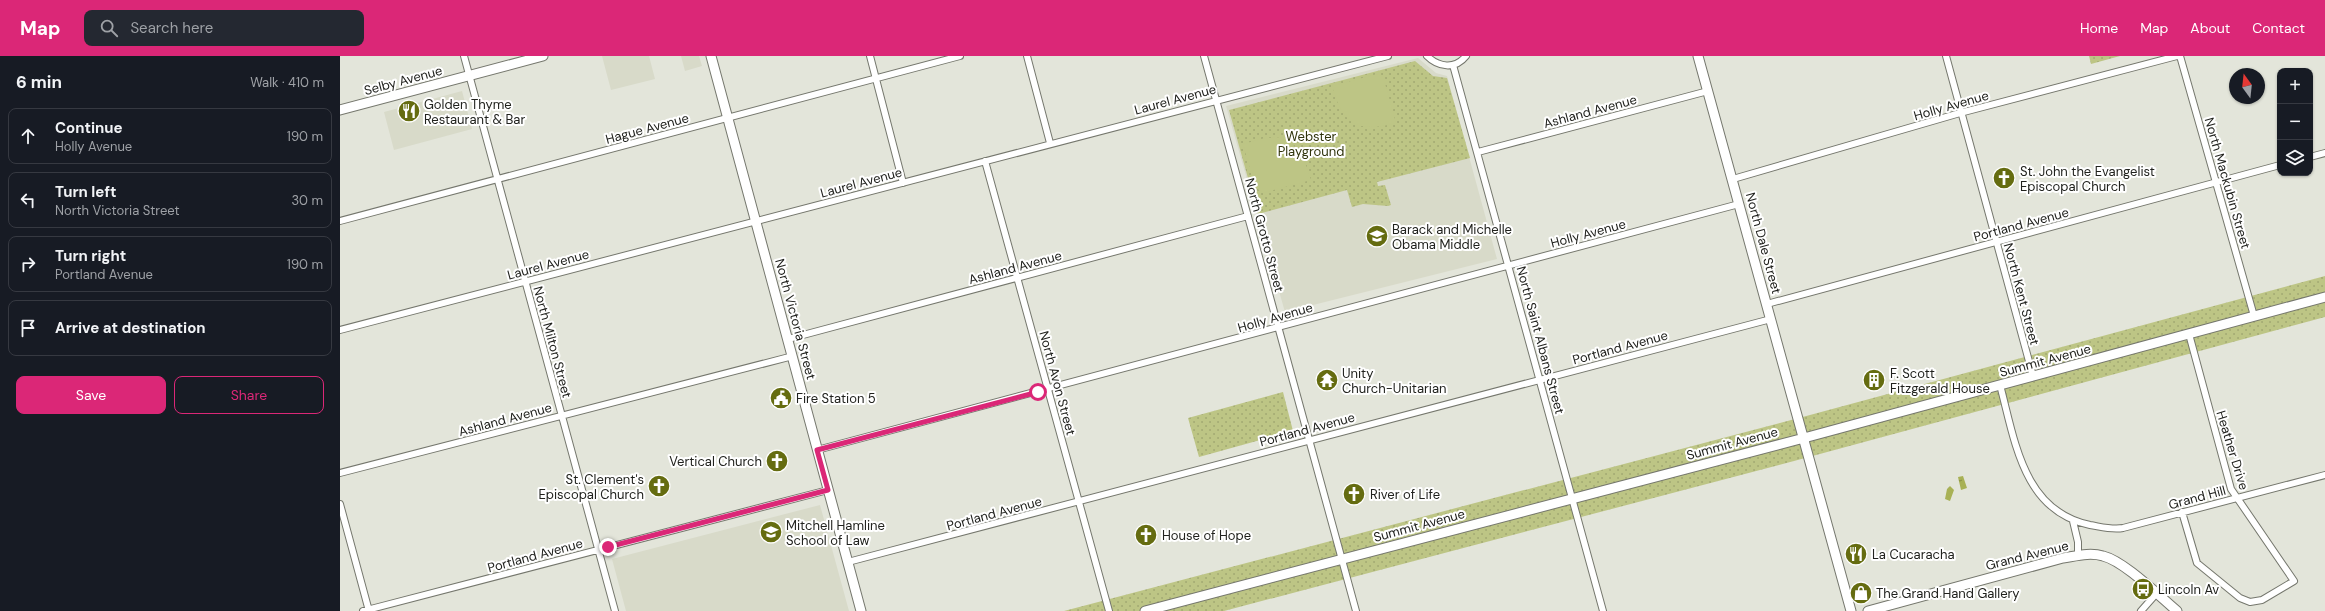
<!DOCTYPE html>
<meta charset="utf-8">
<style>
:root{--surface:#171b24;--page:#242831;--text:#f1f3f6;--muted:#9ea1a6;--line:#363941;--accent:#db2777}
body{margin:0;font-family:"DM Sans",sans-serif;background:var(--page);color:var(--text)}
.controls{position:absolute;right:12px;top:12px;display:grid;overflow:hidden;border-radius:8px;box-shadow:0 1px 3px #0004}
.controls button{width:36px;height:36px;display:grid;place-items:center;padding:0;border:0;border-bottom:1px solid var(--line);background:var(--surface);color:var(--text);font:20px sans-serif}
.compass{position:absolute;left:1889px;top:12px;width:36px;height:36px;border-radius:50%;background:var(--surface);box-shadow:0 1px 3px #0004;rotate:345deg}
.stop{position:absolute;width:12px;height:12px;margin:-9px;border:3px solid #db2777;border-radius:50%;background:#fff}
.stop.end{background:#db2777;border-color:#fff;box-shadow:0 1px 4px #0008}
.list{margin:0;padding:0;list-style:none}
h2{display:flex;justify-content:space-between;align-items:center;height:52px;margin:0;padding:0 16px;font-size:17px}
h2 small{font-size:13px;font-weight:400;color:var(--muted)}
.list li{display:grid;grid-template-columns:26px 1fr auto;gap:12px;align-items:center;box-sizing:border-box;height:56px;margin:0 8px 8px;padding:0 8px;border:1px solid var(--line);border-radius:8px}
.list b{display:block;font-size:15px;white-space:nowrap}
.list p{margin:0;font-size:13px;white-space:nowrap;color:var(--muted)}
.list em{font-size:13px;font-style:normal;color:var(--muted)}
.actions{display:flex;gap:8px;padding:12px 16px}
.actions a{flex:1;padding:9px 0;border:1px solid var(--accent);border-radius:8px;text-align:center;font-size:14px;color:var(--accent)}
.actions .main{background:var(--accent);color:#fff}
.icon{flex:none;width:22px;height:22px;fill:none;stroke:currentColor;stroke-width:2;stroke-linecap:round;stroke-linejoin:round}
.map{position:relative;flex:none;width:1985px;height:555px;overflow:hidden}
header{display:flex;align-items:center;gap:24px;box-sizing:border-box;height:56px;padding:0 20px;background:var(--accent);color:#fff}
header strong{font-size:19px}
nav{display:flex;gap:22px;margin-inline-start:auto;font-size:14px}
.search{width:280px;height:36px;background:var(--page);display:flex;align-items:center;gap:10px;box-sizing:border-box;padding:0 14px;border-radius:8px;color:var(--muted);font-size:15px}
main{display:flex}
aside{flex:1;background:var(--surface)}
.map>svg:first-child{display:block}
</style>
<header>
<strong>Map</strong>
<div class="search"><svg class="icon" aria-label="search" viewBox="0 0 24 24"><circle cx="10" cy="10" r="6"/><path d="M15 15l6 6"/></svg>Search here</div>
<nav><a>Home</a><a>Map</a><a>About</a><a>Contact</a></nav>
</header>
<main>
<aside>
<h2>6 min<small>Walk · 410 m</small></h2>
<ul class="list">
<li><svg class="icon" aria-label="ahead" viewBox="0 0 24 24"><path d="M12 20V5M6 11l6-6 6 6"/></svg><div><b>Continue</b><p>Holly Avenue</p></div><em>190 m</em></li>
<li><svg class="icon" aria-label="left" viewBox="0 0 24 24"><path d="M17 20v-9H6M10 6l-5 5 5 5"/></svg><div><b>Turn left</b><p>North Victoria Street</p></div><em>30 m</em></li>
<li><svg class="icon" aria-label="right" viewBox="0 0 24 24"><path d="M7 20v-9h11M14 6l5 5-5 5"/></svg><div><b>Turn right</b><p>Portland Avenue</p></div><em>190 m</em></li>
<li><svg class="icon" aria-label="arrive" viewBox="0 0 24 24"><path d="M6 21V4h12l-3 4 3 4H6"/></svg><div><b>Arrive at destination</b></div></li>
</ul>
<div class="actions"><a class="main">Save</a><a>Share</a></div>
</aside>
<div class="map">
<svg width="1985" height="555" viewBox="0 0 1985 555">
<defs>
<pattern id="park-dots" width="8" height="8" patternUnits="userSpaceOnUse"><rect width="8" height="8" fill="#bdc585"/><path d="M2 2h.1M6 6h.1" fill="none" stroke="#a2a972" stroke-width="1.8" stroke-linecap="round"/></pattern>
<pattern id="water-ripples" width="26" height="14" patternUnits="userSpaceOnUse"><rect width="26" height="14" fill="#a8b155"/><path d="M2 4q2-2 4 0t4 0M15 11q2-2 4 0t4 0" fill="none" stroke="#889046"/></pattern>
</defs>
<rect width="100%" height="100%" fill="#e3e5da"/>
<path fill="#d8dac9" d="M 262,0 L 309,0 L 315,23 L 271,34 Z
M 341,0 L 359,0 L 362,10 L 345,15 Z
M 1078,2 L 1096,17 L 1107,20 L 1157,203 L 945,256 L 886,50 Z
M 122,35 L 132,73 L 54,94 L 44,56 Z
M 480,449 L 509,555 L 286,555 L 272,503 Z"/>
<path fill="url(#park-dots)" d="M 1749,0 L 1780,0 L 1751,8 Z
M 1075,5 L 1093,20 L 1107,22 L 1130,102 L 1037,126 L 1038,130 L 1045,129 L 1051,149 L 1048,150 L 1023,148 L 1012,151 L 1007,134 L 918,158 L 889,54 Z
M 1985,220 L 1985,261 L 1454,405 L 884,555 L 724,555 L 1470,359 Z
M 943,336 L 953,375 L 859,401 L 848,362 Z"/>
<path fill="#bdc585" d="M 1037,18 L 1044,24 L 1056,67 C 1017,77 1003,69 992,30 Z
M 944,81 C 961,94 965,104 971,124 L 923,137 L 915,131 L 903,88 L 925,82 Z"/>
<path fill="url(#water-ripples)" d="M 1623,420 L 1627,432 L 1621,434 L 1618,421 Z
M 1610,430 L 1614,434 L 1610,445 L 1605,443 L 1607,433 Z"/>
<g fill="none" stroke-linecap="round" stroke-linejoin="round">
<g stroke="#75776d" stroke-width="8">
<path id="street" d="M 124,0 L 275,555
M 530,0 L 563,127
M 687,0 L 710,87
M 864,0 L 1016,555
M 1087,0 C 1098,11 1115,14 1126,0
M 1606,0 L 1693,320
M 1840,0 L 1914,260
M 1113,9 L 1263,555
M 1138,96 L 1368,35
M 1970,101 L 1985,97
M 645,105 L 769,555
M 1393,123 L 1620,57 L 1837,0
M 0,165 L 620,0
M 1427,248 L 1940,109
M 0,274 L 1048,0
M 448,283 L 908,160
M 1660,329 C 1675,385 1683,455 1750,469 C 1762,471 1772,474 1783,472 L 1985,419
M 477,394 L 1399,148
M 0,417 L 453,300
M 0,448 L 29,555
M 1842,456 L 1857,507 L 1900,542 L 1910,546 L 1922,544 L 1954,525 L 1891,433 L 1849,278
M 1733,465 L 1738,486 L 1738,499
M 508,506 L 1431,263
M 23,555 L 488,434
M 1801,555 L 1816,538"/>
</g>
<g stroke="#75776d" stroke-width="11">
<path id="secondary" d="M 371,0 L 521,555
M 1358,0 L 1511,555
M 0,54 L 203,0
M 805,555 L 1464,382 L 1985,241
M 1528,555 L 1723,502 C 1736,500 1750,496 1763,500 C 1784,505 1819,540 1837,555"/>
</g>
<use href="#street" stroke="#fff" stroke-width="6"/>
<use href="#secondary" stroke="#fff" stroke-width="9"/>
</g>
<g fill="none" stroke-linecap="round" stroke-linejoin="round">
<path stroke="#db2777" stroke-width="5" d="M 268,491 L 488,434 L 477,394 L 698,336"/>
</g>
<defs>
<g id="restaurant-disc" transform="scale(1.15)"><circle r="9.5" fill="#656c10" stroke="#fff"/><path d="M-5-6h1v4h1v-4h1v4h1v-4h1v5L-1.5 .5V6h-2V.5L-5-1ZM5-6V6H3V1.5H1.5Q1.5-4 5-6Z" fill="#fff"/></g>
<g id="church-disc" transform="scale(1.15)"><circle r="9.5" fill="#656c10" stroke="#fff"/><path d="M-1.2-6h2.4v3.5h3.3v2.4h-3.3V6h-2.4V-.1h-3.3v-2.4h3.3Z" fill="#fff"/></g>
<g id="school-disc" transform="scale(1.15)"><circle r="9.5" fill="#656c10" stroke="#fff"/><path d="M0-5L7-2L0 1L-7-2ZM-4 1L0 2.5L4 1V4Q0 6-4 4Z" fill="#fff"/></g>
<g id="temple-disc" transform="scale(1.15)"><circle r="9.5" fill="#656c10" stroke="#fff"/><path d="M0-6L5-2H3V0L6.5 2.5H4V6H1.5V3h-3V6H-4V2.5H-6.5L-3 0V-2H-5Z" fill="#fff"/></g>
<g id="building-disc" transform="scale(1.15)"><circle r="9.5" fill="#656c10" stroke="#fff"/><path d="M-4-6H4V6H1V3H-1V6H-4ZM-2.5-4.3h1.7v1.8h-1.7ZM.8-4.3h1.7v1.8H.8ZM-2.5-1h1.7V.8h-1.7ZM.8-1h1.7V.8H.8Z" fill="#fff"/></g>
<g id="civic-disc" transform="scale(1.15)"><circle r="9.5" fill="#656c10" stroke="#fff"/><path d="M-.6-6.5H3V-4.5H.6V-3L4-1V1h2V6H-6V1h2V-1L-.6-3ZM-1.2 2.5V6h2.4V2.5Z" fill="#fff"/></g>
<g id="university-disc" transform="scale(1.15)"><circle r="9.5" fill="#656c10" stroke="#fff"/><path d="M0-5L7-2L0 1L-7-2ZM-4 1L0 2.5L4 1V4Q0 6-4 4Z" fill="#fff"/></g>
<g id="bus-disc" transform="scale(1.15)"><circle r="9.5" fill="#656c10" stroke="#fff"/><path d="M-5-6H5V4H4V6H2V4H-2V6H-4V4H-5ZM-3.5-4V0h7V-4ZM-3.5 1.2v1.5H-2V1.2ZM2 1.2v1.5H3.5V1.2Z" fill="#fff"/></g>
<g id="shop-disc" transform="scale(1.15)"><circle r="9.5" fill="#656c10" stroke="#fff"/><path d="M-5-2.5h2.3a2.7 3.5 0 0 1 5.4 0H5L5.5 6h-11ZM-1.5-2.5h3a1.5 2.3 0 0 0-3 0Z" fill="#fff"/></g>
</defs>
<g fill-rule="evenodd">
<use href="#restaurant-disc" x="69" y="55"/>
<use href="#church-disc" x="1664" y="122"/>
<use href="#school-disc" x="1037" y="180"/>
<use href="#temple-disc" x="987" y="324"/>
<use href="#building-disc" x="1534" y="324"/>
<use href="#civic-disc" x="441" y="342"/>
<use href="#church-disc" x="437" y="405"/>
<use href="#church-disc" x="319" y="430"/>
<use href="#church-disc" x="1014" y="438"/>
<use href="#university-disc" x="431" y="476"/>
<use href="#church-disc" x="806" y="479"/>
<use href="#restaurant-disc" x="1516" y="498"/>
<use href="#bus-disc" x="1803" y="533"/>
<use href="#shop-disc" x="1521" y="537"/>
</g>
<g text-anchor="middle" stroke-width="4" stroke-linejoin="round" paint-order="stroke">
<g font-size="13" fill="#21221e" stroke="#fff">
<text transform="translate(63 24) rotate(-15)" y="5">Selby Avenue</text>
<text transform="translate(835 43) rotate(-15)" y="5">Laurel Avenue</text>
<text transform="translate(1611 49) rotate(-16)" y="5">Holly Avenue</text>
<text transform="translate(1250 55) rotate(-15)" y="5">Ashland Avenue</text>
<text transform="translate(307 72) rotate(-15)" y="5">Hague Avenue</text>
<text transform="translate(521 126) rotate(-15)" y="5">Laurel Avenue</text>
<text transform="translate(1888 127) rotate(74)" y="5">North Mackubin Street</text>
<text transform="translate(1681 168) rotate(-15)" y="5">Portland Avenue</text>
<text transform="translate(1248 177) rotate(-15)" y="5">Holly Avenue</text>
<text transform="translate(925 179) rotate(75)" y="5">North Grotto Street</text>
<text transform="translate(1424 187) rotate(75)" y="5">North Dale Street</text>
<text transform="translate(208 208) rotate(-15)" y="5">Laurel Avenue</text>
<text transform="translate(675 211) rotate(-15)" y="5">Ashland Avenue</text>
<text transform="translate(1682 238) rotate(75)" y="5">North Kent Street</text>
<text transform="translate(935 261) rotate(-16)" y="5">Holly Avenue</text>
<text transform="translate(456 263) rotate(75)" y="5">North Victoria Street</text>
<text transform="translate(1201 284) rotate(75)" y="5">North Saint Albans Street</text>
<text transform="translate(213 286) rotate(75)" y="5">North Milton Street</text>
<text transform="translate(1280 291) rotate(-15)" y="5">Portland Avenue</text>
<text transform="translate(1705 304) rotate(-15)" y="5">Summit Avenue</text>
<text transform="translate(718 327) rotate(75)" y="5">North Avon Street</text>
<text transform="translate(165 363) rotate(-15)" y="5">Ashland Avenue</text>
<text transform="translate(967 373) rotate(-15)" y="5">Portland Avenue</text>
<text transform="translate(1392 387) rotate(-15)" y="5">Summit Avenue</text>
<text transform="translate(1893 394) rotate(73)" y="5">Heather Drive</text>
<text transform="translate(1857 441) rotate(-15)" y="5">Grand Hill</text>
<text transform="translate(654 457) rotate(-15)" y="5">Portland Avenue</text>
<text transform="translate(1079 469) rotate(-15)" y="5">Summit Avenue</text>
<text transform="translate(195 499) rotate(-15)" y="5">Portland Avenue</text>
<text transform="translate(1687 499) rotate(-14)" y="5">Grand Avenue</text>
</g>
<g font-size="13" fill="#21221e" stroke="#fff" text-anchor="start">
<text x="84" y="53">Golden Thyme<tspan x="84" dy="15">Restaurant &amp; Bar</tspan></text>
<text x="1680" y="120">St. John the Evangelist<tspan x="1680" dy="15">Episcopal Church</tspan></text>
<text x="1052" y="178">Barack and Michelle<tspan x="1052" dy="15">Obama Middle</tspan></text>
<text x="1002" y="322">Unity<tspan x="1002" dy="15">Church-Unitarian</tspan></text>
<text x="1550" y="322">F. Scott<tspan x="1550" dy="15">Fitzgerald House</tspan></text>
<text x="456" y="347">Fire Station 5</text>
<text x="422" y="410" text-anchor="end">Vertical Church</text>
<text x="304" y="428" text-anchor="end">St. Clement's<tspan x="304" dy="15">Episcopal Church</tspan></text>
<text x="1030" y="443">River of Life</text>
<text x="446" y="474">Mitchell Hamline<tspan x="446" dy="15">School of Law</tspan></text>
<text x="822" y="484">House of Hope</text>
<text x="1532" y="503">La Cucaracha</text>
<text x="1818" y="538">Lincoln Av</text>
<text x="1536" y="542">The Grand Hand Gallery</text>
</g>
<g font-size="13" fill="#30340c" stroke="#fff">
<text x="971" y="85">Webster<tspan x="971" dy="15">Playground</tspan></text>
</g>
</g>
</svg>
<div class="controls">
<button>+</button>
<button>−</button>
<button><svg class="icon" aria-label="layers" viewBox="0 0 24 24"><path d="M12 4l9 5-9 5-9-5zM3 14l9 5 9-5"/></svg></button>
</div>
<svg class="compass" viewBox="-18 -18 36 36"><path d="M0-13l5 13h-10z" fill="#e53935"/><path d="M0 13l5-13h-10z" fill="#9ea1a6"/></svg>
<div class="stop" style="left:698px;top:336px"></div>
<div class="stop end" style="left:268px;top:491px"></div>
</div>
</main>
